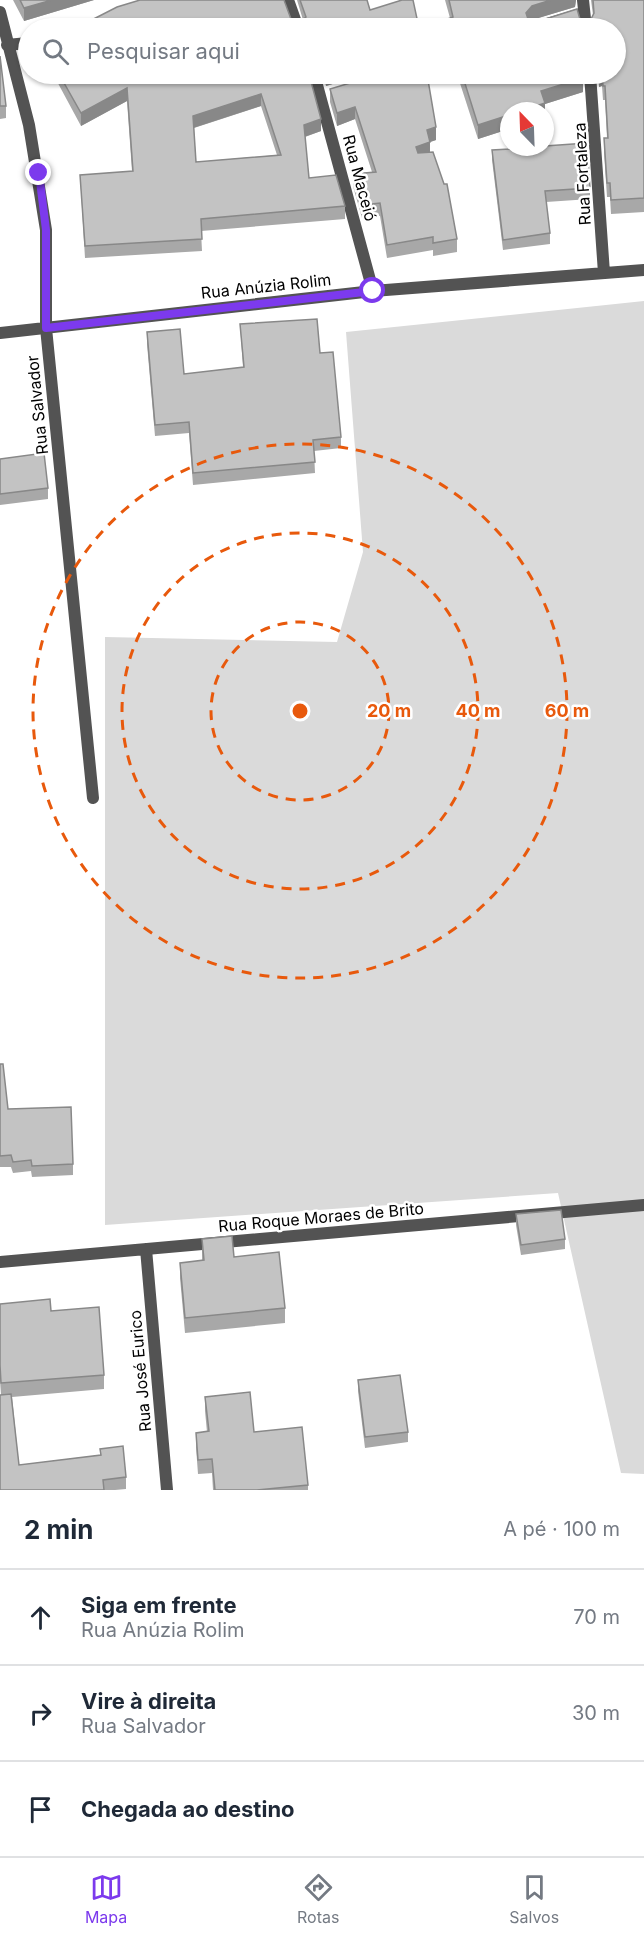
<!DOCTYPE html>
<html lang="pt">
<meta charset="utf-8">
<style>
:root{--surface:#fff;--page:#f6f6f7;--text:#1f2937;--muted:#747a83;--line:#e0e1e3;--accent:#7c3aed}
body{margin:0;font-family:Inter,sans-serif;background:var(--page);color:var(--text)}
.compass{position:absolute;left:500px;top:102px;width:54px;height:54px;border-radius:50%;background:var(--surface);box-shadow:0 2px 4px #0004;rotate:337deg}
.stop{position:absolute;width:18px;height:18px;margin:-14px;border:4px solid #7c3aed;border-radius:50%;background:#fff}
.stop.end{background:#7c3aed;border-color:#fff;box-shadow:0 2px 6px #0008}
.list{margin:0;padding:0;list-style:none}
h2{display:flex;justify-content:space-between;align-items:center;height:78px;margin:0;padding:0 24px;font-size:26px}
h2 small{font-size:20px;font-weight:400;color:var(--muted)}
.list li{display:grid;grid-template-columns:39px 1fr auto;gap:18px;align-items:center;box-sizing:border-box;height:96px;padding:0 24px;border-top:2px solid var(--line)}
.list b{display:block;font-size:22px;white-space:nowrap}
.list p{margin:0;font-size:20px;white-space:nowrap;color:var(--muted)}
.list em{font-size:20px;font-style:normal;color:var(--muted)}
.icon{flex:none;width:33px;height:33px;fill:none;stroke:currentColor;stroke-width:2;stroke-linecap:round;stroke-linejoin:round}
.map{position:relative;flex:none;width:644px;height:1490px;overflow:hidden}
.search{position:absolute;background:var(--surface);box-shadow:0 2px 4px #0004;left:18px;right:18px;top:18px;height:66px;display:flex;align-items:center;gap:15px;box-sizing:border-box;padding:0 21px;border-radius:33px;color:var(--muted);font-size:22px}
.sheet{height:366px;background:var(--surface)}
nav{display:flex;justify-content:space-around;align-items:center;box-sizing:border-box;height:84px;border-top:2px solid var(--line);background:var(--surface);font-size:16px;color:var(--muted)}
nav a{display:grid;justify-items:center;gap:3px}
nav .on{color:var(--accent)}
.map>svg:first-child{display:block}
</style>
<div class="map">
<svg width="644" height="1490" viewBox="0 0 644 1490">
<rect width="100%" height="100%" fill="#fff"/>
<path fill="#dadada" d="M 644,301 L 644,1474 L 621,1473 L 558,1193 L 105,1225 L 105,637 L 337,642 L 363,552 L 346,332 Z"/>
<g fill="none" stroke-linecap="round" stroke-linejoin="round">
<path stroke="#535353" stroke-width="12" d="M 288,0 L 298,28
M 583,0 L 586,28
M 0,12 L 29,125 L 46,230 L 46,328 L 93,798
M 534,28 L 584,13
M 7,45 L 28,43
M 314,74 L 373,291
M 590,74 L 604,273
M 0,333 L 373,291 L 644,270
M 146,1249 L 167,1490
M 0,1262 L 644,1205"/>
</g>
<path fill="#a8a8a8" fill-rule="evenodd" d="M 13,0 L 94,0 L 24,21 Z
M 297,0 L 367,0 L 370,10 L 419,28 L 76,28 L 291,19 L 297,24 L 303,20 Z
M 445,0 L 576,0 L 575,7 L 531,20 L 536,22 L 580,19 L 590,21 L 593,15 L 591,0 L 644,0 L 644,212 L 611,214 L 610,197 L 607,197 L 604,152 L 604,138 L 607,138 L 605,100 L 603,100 L 602,86 L 599,87 L 598,74 L 615,74 L 615,28 L 445,28 L 445,20 L 450,18 Z
M 0,56 L 6,106 L 6,118 L 0,119 Z
M 53,74 L 309,74 L 321,131 L 305,137 L 309,178 L 345,206 L 345,219 L 201,231 L 202,251 L 85,258 L 80,175 L 132,171 L 127,101 L 81,126 ZM 261,106 L 277,155 L 196,162 L 194,128 Z
M 322,74 L 365,74 L 326,86 Z
M 457,74 L 583,74 L 583,92 L 545,104 L 545,117 L 509,111 L 509,129 L 478,139 Z
M 330,89 L 436,140 L 430,142 L 430,152 L 457,239 L 457,252 L 433,256 L 433,250 L 387,258 L 380,216 L 362,218 L 353,186 L 353,174 L 372,172 L 355,119 L 337,126 L 330,102 Z
M 492,150 L 590,188 L 590,199 L 546,202 L 550,233 L 550,244 L 503,250 L 492,160 Z
M 240,324 L 320,353 L 341,437 L 341,448 L 314,451 L 315,473 L 193,485 L 189,433 L 155,436 L 147,344 L 147,332 L 184,374 L 243,367 Z
M 0,459 L 48,488 L 48,499 L 0,505 Z
M 0,1064 L 8,1109 L 73,1164 L 73,1175 L 32,1177 L 31,1171 L 13,1173 L 11,1167 L 0,1167 Z
M 516,1214 L 565,1239 L 565,1249 L 521,1255 L 516,1225 Z
M 202,1239 L 234,1257 L 285,1308 L 285,1323 L 185,1333 L 180,1278 L 180,1263 L 202,1261 Z
M 0,1304 L 51,1311 L 104,1375 L 104,1389 L 12,1397 L 19,1465 L 100,1455 L 100,1449 L 126,1477 L 126,1489 L 115,1490 L 0,1490 L 1,1395 L 0,1380 Z
M 358,1380 L 408,1432 L 408,1442 L 365,1448 L 358,1391 Z
M 205,1397 L 254,1432 L 308,1485 L 308,1490 L 213,1490 L 212,1473 L 198,1474 L 196,1447 L 196,1433 L 207,1432 L 205,1411 Z"/>
<path fill="#888" d="M 52,0 L 94,0 L 24,21 L 24,8 Z
M 551,0 L 576,0 L 575,7 L 532,20 L 526,27 L 526,13 L 532,6 Z
M 326,74 L 365,74 L 326,86 Z
M 599,74 L 602,74 L 602,86 L 599,87 Z
M 583,78 L 583,92 L 545,104 L 545,117 L 545,111 L 521,111 L 541,91 Z
M 127,88 L 127,101 L 81,126 L 81,113 Z
M 261,94 L 261,106 L 193,128 L 193,116 Z
M 355,107 L 355,119 L 337,126 L 337,113 Z
M 509,115 L 509,129 L 478,139 L 478,125 Z
M 321,119 L 321,131 L 304,137 L 304,125 Z
M 436,127 L 436,140 L 427,143 L 427,130 Z
M 430,142 L 430,155 L 416,160 L 416,147 Z"/>
<path fill="#c3c3c3" stroke="#888" stroke-width="1.5" fill-rule="evenodd" d="M 20,0 L 52,0 L 24,8 Z
M 140,0 L 284,0 L 291,19 L 297,24 L 306,17 L 300,0 L 367,0 L 370,10 L 402,0 L 413,0 L 419,28 L 76,28 L 117,7 Z
M 449,0 L 551,0 L 532,6 L 526,13 L 528,19 L 536,22 L 577,9 L 580,19 L 590,21 L 594,13 L 593,0 L 644,0 L 644,198 L 611,200 L 610,183 L 607,183 L 604,138 L 608,138 L 605,86 L 603,86 L 602,74 L 615,74 L 615,28 L 448,28 L 445,20 L 453,17 Z
M 0,56 L 6,106 L 0,106 Z
M 59,74 L 309,74 L 321,119 L 304,125 L 309,178 L 336,175 L 345,206 L 201,219 L 202,239 L 85,246 L 80,175 L 133,171 L 127,88 L 81,113 ZM 261,94 L 281,155 L 196,162 L 193,116 Z
M 380,74 L 427,74 L 436,127 L 427,130 L 430,142 L 416,147 L 418,153 L 433,152 L 444,184 L 447,184 L 457,239 L 433,243 L 433,237 L 387,245 L 380,203 L 362,205 L 353,174 L 376,172 L 355,107 L 337,113 L 330,89 Z
M 462,74 L 583,74 L 583,78 L 541,91 L 545,103 L 521,111 L 509,111 L 509,115 L 478,125 Z
M 587,143 L 590,188 L 545,191 L 550,233 L 503,240 L 492,150 L 545,147 L 545,146 Z
M 317,319 L 320,353 L 333,352 L 341,437 L 313,440 L 315,462 L 193,473 L 189,422 L 155,425 L 147,332 L 180,329 L 184,374 L 244,367 L 240,324 Z
M 44,453 L 48,488 L 0,494 L 0,459 Z
M 0,1064 L 3,1064 L 8,1109 L 71,1107 L 73,1164 L 32,1166 L 31,1160 L 13,1162 L 11,1155 L 0,1156 Z
M 561,1210 L 565,1239 L 521,1245 L 516,1214 Z
M 232,1236 L 234,1257 L 279,1252 L 285,1308 L 185,1318 L 180,1263 L 204,1260 L 202,1239 Z
M 50,1299 L 51,1311 L 99,1307 L 104,1375 L 1,1383 L 0,1365 L 0,1304 Z
M 400,1375 L 408,1432 L 365,1437 L 358,1380 Z
M 250,1392 L 254,1432 L 302,1427 L 308,1485 L 257,1490 L 215,1490 L 212,1459 L 198,1460 L 196,1433 L 209,1431 L 205,1397 Z
M 11,1394 L 19,1465 L 101,1455 L 100,1449 L 123,1446 L 126,1477 L 103,1480 L 104,1490 L 0,1490 L 0,1395 Z"/>
<g fill="none" stroke-linecap="round" stroke-linejoin="round">
<path stroke="#7c3aed" stroke-width="8" d="M 39,173 L 46,230 L 46,328 L 373,291"/>
</g>
<g fill="none" stroke="#e8590c" stroke-width="3" stroke-dasharray="10 8">
<circle cx="300" cy="711" r="89"/>
<circle cx="300" cy="711" r="178"/>
<circle cx="300" cy="711" r="267"/>
</g>
<g text-anchor="middle" stroke-width="5" stroke-linejoin="round" paint-order="stroke">
<g font-size="16" fill="#000" stroke="#fff">
<text transform="translate(582 174) rotate(-93)" y="6">Rua Fortaleza</text>
<text transform="translate(360 178) rotate(75)" y="6">Rua Maceió</text>
<text transform="translate(266 286) rotate(-6)" y="6">Rua Anúzia Rolim</text>
<text transform="translate(37 405) rotate(-96)" y="6">Rua Salvador</text>
<text transform="translate(321 1217) rotate(-5)" y="6">Rua Roque Moraes de Brito</text>
<text transform="translate(140 1371) rotate(-95)" y="6">Rua José Eurico</text>
</g>
</g>
<circle cx="300" cy="711" r="9" fill="#e8590c" stroke="#fff" stroke-width="3"/>
<g font-size="18" text-anchor="middle" font-weight="bold" fill="#e8590c" stroke="#fff" stroke-width="5" stroke-linejoin="round" paint-order="stroke">
<text x="389" y="717">20 m</text>
<text x="478" y="717">40 m</text>
<text x="567" y="717">60 m</text>
</g>
</svg>
<svg class="compass" viewBox="-18 -18 36 36"><path d="M0-13l5 13h-10z" fill="#e53935"/><path d="M0 13l5-13h-10z" fill="#747a83"/></svg>
<div class="stop" style="left:373px;top:291px"></div>
<div class="stop end" style="left:39px;top:173px"></div>
<div class="search"><svg class="icon" aria-label="search" viewBox="0 0 24 24"><circle cx="10" cy="10" r="6"/><path d="M15 15l6 6"/></svg>Pesquisar aqui</div>
</div>
<section class="sheet">
<h2>2 min<small>A pé · 100 m</small></h2>
<ul class="list">
<li><svg class="icon" aria-label="ahead" viewBox="0 0 24 24"><path d="M12 20V5M6 11l6-6 6 6"/></svg><div><b>Siga em frente</b><p>Rua Anúzia Rolim</p></div><em>70 m</em></li>
<li><svg class="icon" aria-label="right" viewBox="0 0 24 24"><path d="M7 20v-9h11M14 6l5 5-5 5"/></svg><div><b>Vire à direita</b><p>Rua Salvador</p></div><em>30 m</em></li>
<li><svg class="icon" aria-label="arrive" viewBox="0 0 24 24"><path d="M6 21V4h12l-3 4 3 4H6"/></svg><div><b>Chegada ao destino</b></div></li>
</ul>
</section>
<nav>
<a class="on"><svg class="icon" aria-label="map" viewBox="0 0 24 24"><path d="M3 6l6-2 6 2 6-2v14l-6 2-6-2-6 2zM9 4v14M15 6v14"/></svg>Mapa</a>
<a><svg class="icon" aria-label="directions" viewBox="0 0 24 24"><path d="M12 3l9 9-9 9-9-9zM9 14v-3h6M13 9l2 2-2 2"/></svg>Rotas</a>
<a><svg class="icon" aria-label="saved" viewBox="0 0 24 24"><path d="M7 4h10v16l-5-4-5 4z"/></svg>Salvos</a>
</nav>
